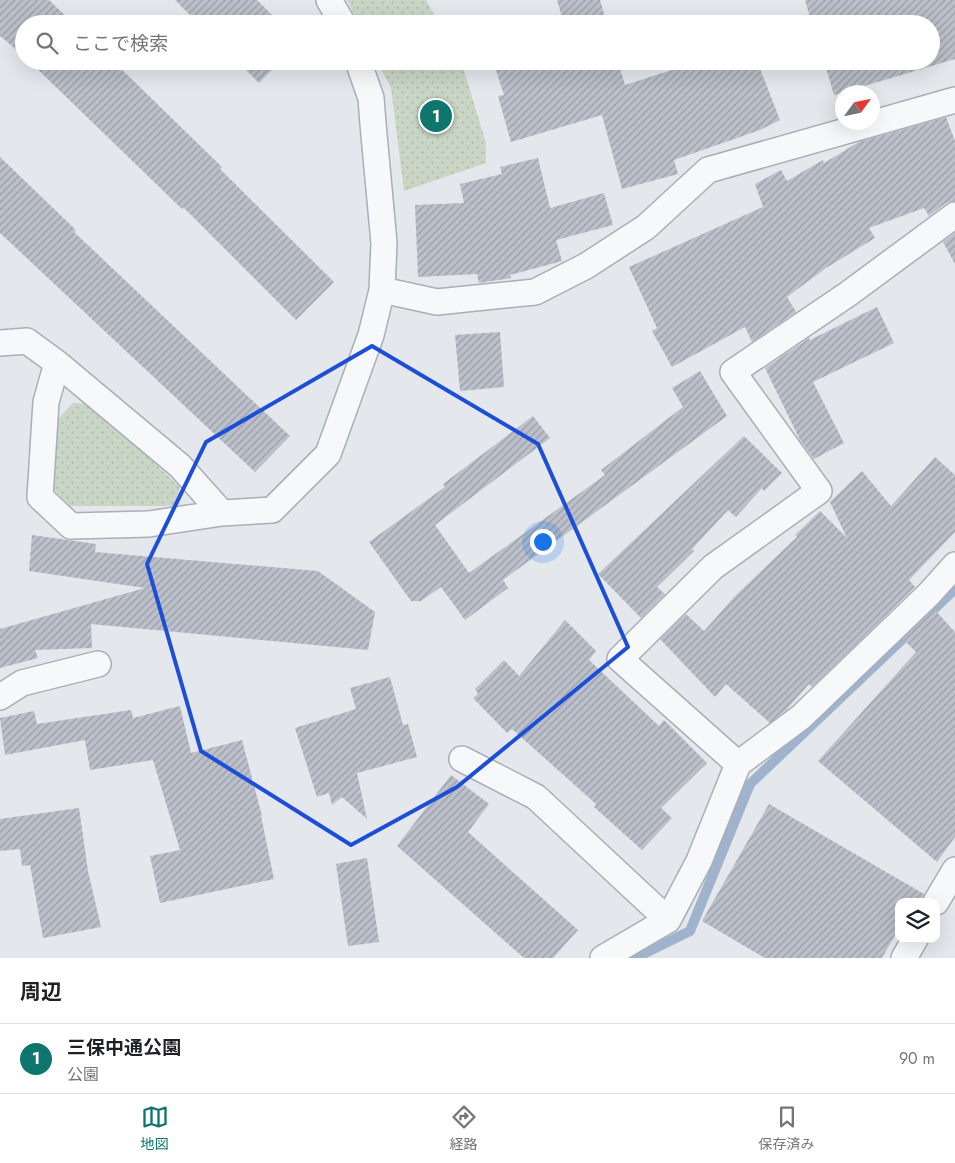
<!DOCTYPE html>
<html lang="ja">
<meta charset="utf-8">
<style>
:root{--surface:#fff;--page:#f6f6f6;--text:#202124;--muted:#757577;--line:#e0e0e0;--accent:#0f766e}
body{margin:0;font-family:Jost,"Noto Sans JP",sans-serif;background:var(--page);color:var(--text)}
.controls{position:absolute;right:15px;bottom:15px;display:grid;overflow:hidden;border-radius:10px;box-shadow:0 5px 20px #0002}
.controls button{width:45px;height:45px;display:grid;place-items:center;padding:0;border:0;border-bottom:1px solid var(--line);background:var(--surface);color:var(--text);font:25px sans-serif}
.compass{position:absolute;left:835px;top:85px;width:45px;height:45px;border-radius:50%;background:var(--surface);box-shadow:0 5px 20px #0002;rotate:57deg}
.you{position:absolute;left:542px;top:541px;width:18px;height:18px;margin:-12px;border:4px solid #fff;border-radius:50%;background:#1a73e8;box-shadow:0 0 0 8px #1a73e833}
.badge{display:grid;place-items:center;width:32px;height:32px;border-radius:50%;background:var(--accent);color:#fff;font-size:16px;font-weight:700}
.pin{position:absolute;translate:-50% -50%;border:2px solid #fff;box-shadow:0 1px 5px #0006}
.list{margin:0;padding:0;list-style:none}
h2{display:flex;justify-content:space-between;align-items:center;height:65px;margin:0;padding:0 20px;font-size:21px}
h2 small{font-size:16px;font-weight:400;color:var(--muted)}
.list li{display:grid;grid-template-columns:32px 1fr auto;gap:15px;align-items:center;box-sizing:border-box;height:70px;padding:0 20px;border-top:1px solid var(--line)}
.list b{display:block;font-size:19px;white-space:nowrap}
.list p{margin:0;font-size:16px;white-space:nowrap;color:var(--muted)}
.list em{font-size:16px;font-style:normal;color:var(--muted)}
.icon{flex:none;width:28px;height:28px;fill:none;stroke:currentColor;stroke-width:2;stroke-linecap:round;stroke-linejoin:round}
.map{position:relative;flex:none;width:955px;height:958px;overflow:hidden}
.search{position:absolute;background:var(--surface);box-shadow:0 5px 20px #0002;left:15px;right:15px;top:15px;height:55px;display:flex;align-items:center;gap:12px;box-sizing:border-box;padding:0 18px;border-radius:28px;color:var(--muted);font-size:19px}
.sheet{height:135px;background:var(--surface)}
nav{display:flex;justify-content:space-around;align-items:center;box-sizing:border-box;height:70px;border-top:1px solid var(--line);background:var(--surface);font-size:14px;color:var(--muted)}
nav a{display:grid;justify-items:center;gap:2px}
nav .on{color:var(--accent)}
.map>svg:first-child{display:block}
</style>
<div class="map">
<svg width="955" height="958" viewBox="0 0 955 958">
<defs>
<pattern id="park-dots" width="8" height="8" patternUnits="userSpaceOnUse" patternTransform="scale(1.25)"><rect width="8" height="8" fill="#c9d6c5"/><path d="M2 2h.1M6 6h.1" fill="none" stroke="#adb8ab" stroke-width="1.8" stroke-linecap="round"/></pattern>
<pattern id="building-hatch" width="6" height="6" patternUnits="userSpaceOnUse" patternTransform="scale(1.25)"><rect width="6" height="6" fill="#bbc0ca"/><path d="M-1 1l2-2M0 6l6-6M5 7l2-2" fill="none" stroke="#989da6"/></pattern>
</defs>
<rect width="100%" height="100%" fill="#e4e7ec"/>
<path fill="url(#park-dots)" d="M 347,0 L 426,0 L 439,24 L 359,24 Z
M 377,61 L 459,61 L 464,71 L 486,143 L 486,163 L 404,191 L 391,88 Z
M 73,403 L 91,404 L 180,487 L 175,506 L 70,506 L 52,488 L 57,420 Z"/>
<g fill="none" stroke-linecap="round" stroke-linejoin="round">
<path stroke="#9fb4cc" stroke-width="10" d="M 635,958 L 690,931 L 750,784 L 955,589"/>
</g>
<path fill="url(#building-hatch)" d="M 0,0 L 49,0 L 74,24 L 24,24 L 24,56 L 0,36 Z
M 175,0 L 257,0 L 281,24 L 199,24 Z
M 557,0 L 600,0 L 607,24 L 564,24 Z
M 805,0 L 955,0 L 955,59 L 834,95 L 824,61 L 931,61 L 931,24 L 812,24 Z
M 29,61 L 113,61 L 222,167 L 220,169 L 334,282 L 296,320 L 183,207 L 182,209 Z
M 237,61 L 281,61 L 259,83 Z
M 493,61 L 618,61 L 625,85 L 700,61 L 757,61 L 780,120 L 760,130 L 674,160 L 678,174 L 622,189 L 602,115 L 511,142 L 498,96 L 504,95 Z
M 946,117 L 955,141 L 955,201 L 946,203 L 929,216 L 924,208 L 869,228 L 875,238 L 826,268 L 787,297 L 796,312 L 752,342 L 745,327 L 672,367 L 652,331 L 657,328 L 629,267 L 763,207 L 755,184 L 781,170 L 787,181 L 823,160 L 824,163 L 859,142 Z
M 0,157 L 76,230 L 74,232 L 290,436 L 255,472 L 0,233 Z
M 538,158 L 550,208 L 604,193 L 613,225 L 556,240 L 562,261 L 510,275 L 511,278 L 479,283 L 477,274 L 418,277 L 415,205 L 464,203 L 460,184 L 502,174 L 500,167 Z
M 955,233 L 955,264 L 943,242 Z
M 877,307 L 894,343 L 813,382 L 844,443 L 814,459 L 800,440 L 765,368 L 809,338 L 810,340 Z
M 500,332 L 504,387 L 460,391 L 455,335 Z
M 700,371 L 727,416 L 503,580 L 508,588 L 465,620 L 441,587 L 421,601 L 411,601 L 369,542 L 445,487 L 443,484 L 533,416 L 550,438 L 435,525 L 469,573 L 605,475 L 601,470 L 683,407 L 672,388 Z
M 744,436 L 782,473 L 764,491 L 762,488 L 736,517 L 728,510 L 692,549 L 694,551 L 657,587 L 665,594 L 641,618 L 598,574 Z
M 935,457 L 955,475 L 955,532 L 909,580 L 915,587 L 812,687 L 809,684 L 786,710 L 770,723 L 726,684 L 715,697 L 660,639 L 686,614 L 704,631 L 735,596 L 797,537 L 795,535 L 820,511 L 847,538 L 830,502 L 862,471 L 891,506 Z
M 32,535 L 96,544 L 95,552 L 318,571 L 375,612 L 368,650 L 91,624 L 92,648 L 35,650 L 38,658 L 0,668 L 0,629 L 145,588 L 29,571 Z
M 934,609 L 955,632 L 955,837 L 937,862 L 818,761 L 916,652 L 903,639 Z
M 565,620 L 596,651 L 589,660 L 659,726 L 664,720 L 707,763 L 661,808 L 672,818 L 642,850 L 594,807 L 596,804 L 512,729 L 507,733 L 473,698 L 478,694 L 475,689 L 504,660 L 519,676 Z
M 390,677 L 403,725 L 408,724 L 417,757 L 357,773 L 367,819 L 342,797 L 332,805 L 329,793 L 317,797 L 295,728 L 356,709 L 350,688 Z
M 180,706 L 191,753 L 242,740 L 262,816 L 261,816 L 274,879 L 160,903 L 150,856 L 180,850 L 153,760 L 90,770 L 85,740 L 5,755 L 0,718 L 34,711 L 37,724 L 131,710 L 133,718 Z
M 451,775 L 489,804 L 468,832 L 578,930 L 553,958 L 524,958 L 397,846 Z
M 769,804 L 924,894 L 922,902 L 899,902 L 899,928 L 882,958 L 765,958 L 702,921 Z
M 79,808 L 88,871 L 101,927 L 43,938 L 30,865 L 22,866 L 20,849 L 0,851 L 0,819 Z
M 367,858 L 379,942 L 348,946 L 336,864 Z"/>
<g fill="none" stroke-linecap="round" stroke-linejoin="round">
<g stroke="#a9aeb7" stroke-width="28">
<path id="minor" d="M 329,0 L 343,24
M 382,290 L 437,302 L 535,292 L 586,266 L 646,227 L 708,170 L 955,100
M 0,343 L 27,341 L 57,363 L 180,466 L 222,513 L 272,510 L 328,454 L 371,335 L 382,290 L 384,243 L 373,124 L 371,98 L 358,61
M 57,363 L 46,402 L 40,497 L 71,526 L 149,524 L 222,513
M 0,697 L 22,683 L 98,664
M 462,759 L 536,797 L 668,920
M 738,764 L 620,659 L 713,567 L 819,491 L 733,372 L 848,294 L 955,215
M 936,902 L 955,870
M 603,958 L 668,920 L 699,861 L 738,764 L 801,717 L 929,594 L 955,565
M 904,958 L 915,939"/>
</g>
<use href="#minor" stroke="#f7f8fa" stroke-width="25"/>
</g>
<path fill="none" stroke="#1d4ed8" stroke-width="4" stroke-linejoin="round" d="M 372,346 L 538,444 L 628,647 L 457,787 L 351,845 L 201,751 L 147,564 L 206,442 Z"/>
</svg>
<div class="controls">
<button><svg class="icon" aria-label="layers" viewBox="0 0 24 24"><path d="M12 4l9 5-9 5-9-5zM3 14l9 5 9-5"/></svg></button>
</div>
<svg class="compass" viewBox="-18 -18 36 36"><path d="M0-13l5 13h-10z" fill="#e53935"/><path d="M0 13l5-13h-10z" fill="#757577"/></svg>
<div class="you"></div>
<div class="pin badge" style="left:436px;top:116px">1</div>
<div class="search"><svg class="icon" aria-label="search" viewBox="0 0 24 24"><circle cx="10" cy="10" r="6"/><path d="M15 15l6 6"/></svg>ここで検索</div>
</div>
<section class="sheet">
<h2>周辺<small></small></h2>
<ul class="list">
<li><span class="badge">1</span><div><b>三保中通公園</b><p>公園</p></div><em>90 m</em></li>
</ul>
</section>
<nav>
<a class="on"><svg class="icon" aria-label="map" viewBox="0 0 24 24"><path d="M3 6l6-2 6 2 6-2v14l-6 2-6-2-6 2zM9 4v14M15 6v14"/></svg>地図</a>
<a><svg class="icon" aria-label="directions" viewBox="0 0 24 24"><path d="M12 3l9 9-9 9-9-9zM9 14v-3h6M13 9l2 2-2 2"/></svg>経路</a>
<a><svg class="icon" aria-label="saved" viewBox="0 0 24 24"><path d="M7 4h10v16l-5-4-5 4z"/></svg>保存済み</a>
</nav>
